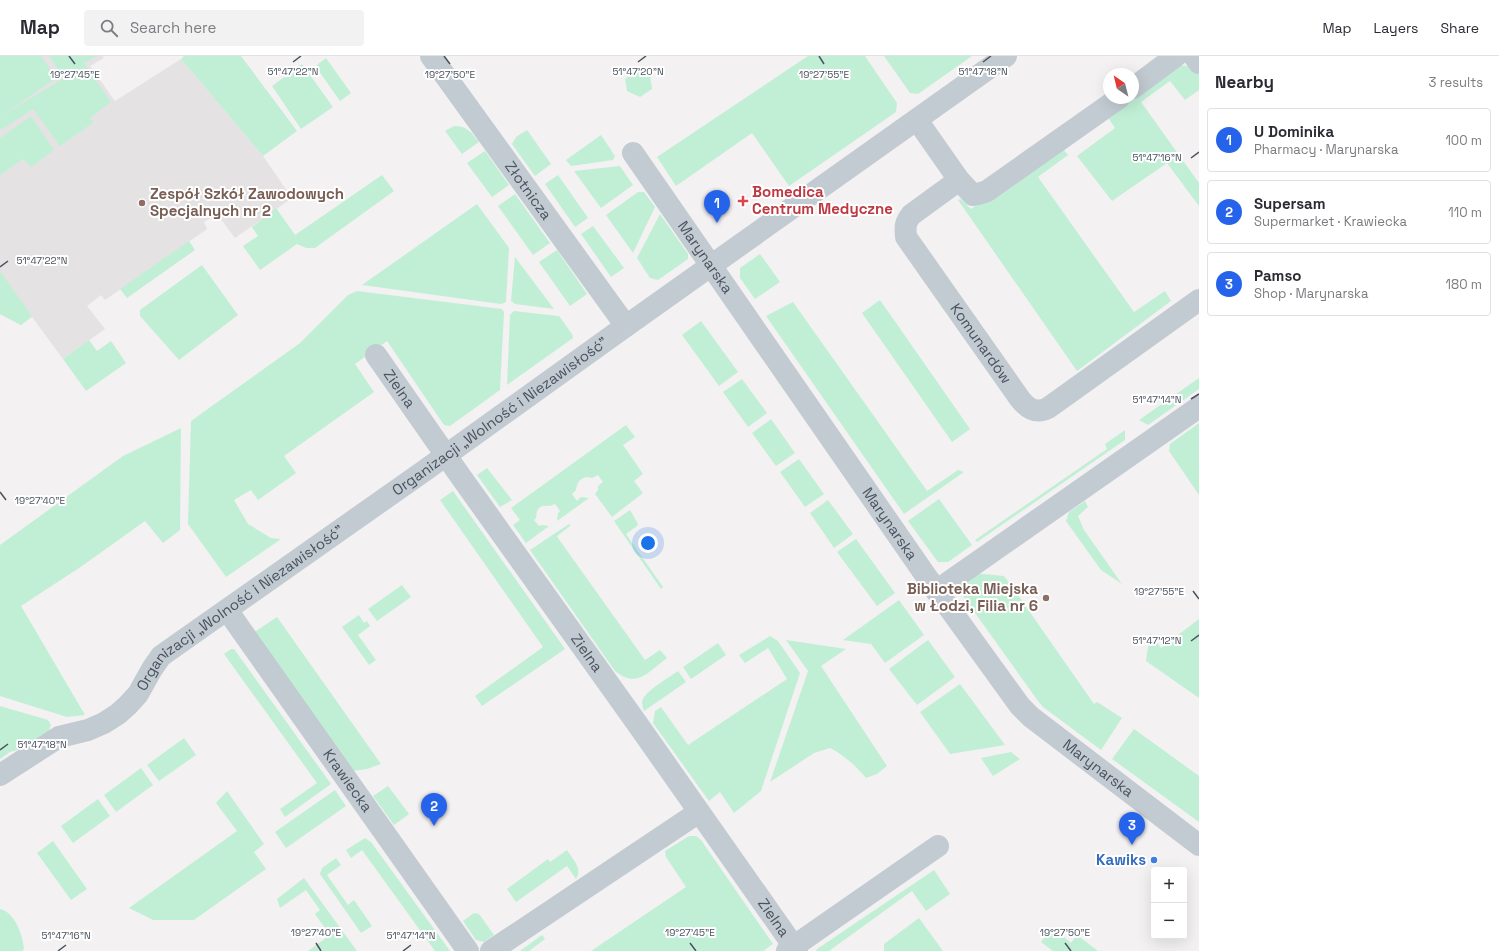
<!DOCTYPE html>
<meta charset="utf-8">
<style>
:root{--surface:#fff;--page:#f2f2f3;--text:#2b2b33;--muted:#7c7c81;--line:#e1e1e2;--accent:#2563eb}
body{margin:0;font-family:"Space Grotesk",sans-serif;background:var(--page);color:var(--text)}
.controls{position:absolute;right:12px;bottom:12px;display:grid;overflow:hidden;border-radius:4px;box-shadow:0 4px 16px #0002}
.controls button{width:36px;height:36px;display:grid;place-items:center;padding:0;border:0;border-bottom:1px solid var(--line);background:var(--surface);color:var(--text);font:20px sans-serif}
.compass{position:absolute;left:1103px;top:12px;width:36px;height:36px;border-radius:50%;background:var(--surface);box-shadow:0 4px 16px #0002;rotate:325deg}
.you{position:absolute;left:648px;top:487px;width:14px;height:14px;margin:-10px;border:3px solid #fff;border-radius:50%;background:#1a73e8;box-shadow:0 0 0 6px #1a73e833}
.badge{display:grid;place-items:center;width:26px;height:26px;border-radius:50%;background:var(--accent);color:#fff;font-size:13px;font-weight:700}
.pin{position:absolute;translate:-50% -33px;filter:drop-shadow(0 1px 2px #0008)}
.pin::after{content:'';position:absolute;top:21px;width:14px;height:12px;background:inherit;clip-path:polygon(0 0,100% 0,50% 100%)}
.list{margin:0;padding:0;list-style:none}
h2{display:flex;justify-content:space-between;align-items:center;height:52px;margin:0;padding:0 16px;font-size:17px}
h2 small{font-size:13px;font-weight:400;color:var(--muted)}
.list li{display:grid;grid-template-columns:26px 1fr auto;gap:12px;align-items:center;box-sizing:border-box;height:64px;margin:0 8px 8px;padding:0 8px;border:1px solid var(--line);border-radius:4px}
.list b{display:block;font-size:15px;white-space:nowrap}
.list p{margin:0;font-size:13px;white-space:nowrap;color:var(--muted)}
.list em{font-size:13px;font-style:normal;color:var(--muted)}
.icon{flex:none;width:22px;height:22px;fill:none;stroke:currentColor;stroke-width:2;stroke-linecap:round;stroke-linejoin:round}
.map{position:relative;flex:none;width:1199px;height:895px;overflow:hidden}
header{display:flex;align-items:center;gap:24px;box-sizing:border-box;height:56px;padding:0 20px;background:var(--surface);border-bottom:1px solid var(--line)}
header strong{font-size:19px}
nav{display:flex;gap:22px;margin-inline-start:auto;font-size:14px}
.search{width:280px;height:36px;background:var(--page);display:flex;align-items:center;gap:10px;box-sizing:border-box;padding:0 14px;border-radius:4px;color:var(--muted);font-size:15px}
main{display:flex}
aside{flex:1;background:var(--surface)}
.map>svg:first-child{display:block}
</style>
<header>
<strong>Map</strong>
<div class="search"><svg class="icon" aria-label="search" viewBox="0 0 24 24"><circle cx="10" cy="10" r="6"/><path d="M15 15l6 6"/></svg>Search here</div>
<nav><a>Map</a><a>Layers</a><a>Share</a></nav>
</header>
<main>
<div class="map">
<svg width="1199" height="895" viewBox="0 0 1199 895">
<rect width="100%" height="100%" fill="#f3f1f1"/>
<path fill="#e4e2e3" d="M 0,0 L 102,0 L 104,2 L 90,10 L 115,45 L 181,3 L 263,100 L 292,142 L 235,182 L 217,158 L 204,166 L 207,173 L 105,244 L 101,239 L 87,250 L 105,273 L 63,303 L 32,261 L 21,269 L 0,258 Z"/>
<path fill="#c1efd6" d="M 0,0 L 41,0 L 56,22 L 3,59 L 64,22 L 49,0 L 97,0 L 84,7 L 111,46 L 90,62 L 94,66 L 60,90 L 33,53 L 1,74 L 0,72 Z
M 184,0 L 241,0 L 297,75 L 263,100 L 181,3 Z
M 808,0 L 865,0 L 897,47 L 896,56 L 789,130 L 752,77 L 676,130 L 657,101 Z
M 884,0 L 972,0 L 918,38 L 910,37 Z
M 326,2 L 351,37 L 340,45 L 316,11 L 318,8 Z
M 302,8 L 333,51 L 301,73 L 272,30 Z
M 1176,9 L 1188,10 L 1199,18 L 1199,34 L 1185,44 L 1170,25 L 1141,46 L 1199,127 L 1199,150 L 1167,107 L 1112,145 L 1077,100 L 1115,72 L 1105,57 Z
M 640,12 L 650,19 L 652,33 L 640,41 L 627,35 L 625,23 Z
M 31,60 L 54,94 L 31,111 L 23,103 L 0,119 L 0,82 Z
M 454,70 C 467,70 471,76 479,86 L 462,98 L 445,75 Z
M 527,74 L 551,108 L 535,120 L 512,88 L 516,81 Z
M 601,79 L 615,100 L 613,104 L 571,110 L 566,104 Z
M 1060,89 L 1068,99 L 1038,121 L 1134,256 L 1165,235 L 1171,245 L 1077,315 L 958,144 L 961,143 L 971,153 Z
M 485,95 L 509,129 L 492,141 L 467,107 Z
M 620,110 L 633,129 L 601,152 L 574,115 Z
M 382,119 L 394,135 L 315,192 L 306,192 L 297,188 L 260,214 L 243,190 L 258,180 L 252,171 L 276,152 L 295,179 Z
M 558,119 L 588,162 L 575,171 L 545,128 Z
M 638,136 L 644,136 L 655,151 L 633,197 L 606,159 Z
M 515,138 L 550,187 L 533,199 L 498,150 Z
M 477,148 L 509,192 L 506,246 L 501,248 L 362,229 Z
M 660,158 L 688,198 L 688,203 L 658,224 L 650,222 L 637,202 Z
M 593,170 L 624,212 L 611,221 L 581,178 Z
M 189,185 L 195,194 L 127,242 L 120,233 Z
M 557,194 L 587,238 L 570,250 L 539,206 Z
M 760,198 L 780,226 L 755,243 L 740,222 L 740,212 Z
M 515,201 L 554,253 L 515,248 L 511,245 Z
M 202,209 L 238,259 L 179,304 L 140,260 L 140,254 Z
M 0,215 L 32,260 L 21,269 L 0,258 Z
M 357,235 L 502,253 L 504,256 L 500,334 L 450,370 L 444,369 L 387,285 L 355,308 L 374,336 L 284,400 L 296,417 L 258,444 L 251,434 L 234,444 L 248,468 L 271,482 L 281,483 L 226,521 L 188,468 L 191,365 L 300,287 L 348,239 Z
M 880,244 L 970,373 L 952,386 L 862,257 Z
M 793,246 L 927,435 L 958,414 L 964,416 L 904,458 L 766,260 Z
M 514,255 L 559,260 L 572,278 L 573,282 L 507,329 L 510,259 Z
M 701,265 L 738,316 L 719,330 L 682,279 Z
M 89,284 L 97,295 L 111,285 L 126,307 L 86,335 L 63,303 Z
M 1199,322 L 1199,333 L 1148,369 L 1139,364 Z
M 742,323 L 767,357 L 748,371 L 723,336 Z
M 771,363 L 795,397 L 776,410 L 752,377 Z
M 1199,367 L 1199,439 L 1169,395 L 1170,388 Z
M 626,369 L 635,381 L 623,389 L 643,418 L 634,425 L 643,437 L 612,461 L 595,438 L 598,434 L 598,430 L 603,426 L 598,419 L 592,422 C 583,419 577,424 576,434 L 572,438 L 577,445 L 581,441 L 589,442 L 557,465 L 558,457 L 560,455 L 555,448 C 547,453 537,444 536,462 L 534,464 L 539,470 L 541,469 L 549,470 L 526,487 L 513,469 L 520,464 L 511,452 Z
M 181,372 L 180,474 L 163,487 L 145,465 L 82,510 L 21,550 L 85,659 L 67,661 L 0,640 L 0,489 L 123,400 Z
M 1125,374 L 1125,384 L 977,486 L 975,484 L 1107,393 L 1105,388 Z
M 799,403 L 824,438 L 805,451 L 780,416 Z
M 487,412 L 512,444 L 500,451 L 477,419 Z
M 453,435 L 565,593 L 482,650 L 475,640 L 543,591 L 440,444 Z
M 939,443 L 972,489 L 948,506 L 938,506 L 908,465 Z
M 828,444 L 853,478 L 834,492 L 810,457 Z
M 1085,445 L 1088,451 L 1078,460 L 1084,474 L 1122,528 L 1101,514 L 1066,465 L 1069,456 Z
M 630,454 L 638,468 L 637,470 L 626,478 L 663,531 L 661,533 L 614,465 Z
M 569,468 L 570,470 L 557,480 L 558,482 L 645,604 L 660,594 L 667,602 C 648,616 637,633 615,615 L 530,494 Z
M 856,483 L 895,537 L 877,550 L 837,496 Z
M 973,517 L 1004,520 L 1011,529 L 1094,648 L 1097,646 L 1122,662 L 1101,694 L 1043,651 L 1038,645 L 958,533 Z
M 402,529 L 411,541 L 377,565 L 368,553 Z
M 899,544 L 924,579 L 885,607 L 871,588 L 843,584 Z
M 359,559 L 364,567 L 367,565 L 370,570 L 358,579 L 376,604 L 369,609 L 342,571 Z
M 277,561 L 381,708 L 367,713 L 352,715 L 253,577 Z
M 1199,563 L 1199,642 L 1146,605 L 1150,577 L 1161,592 Z
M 770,580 L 778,585 L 800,617 L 761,735 L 734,757 L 720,736 L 709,745 L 653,667 L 655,655 L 661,651 L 688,689 L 787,623 L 768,592 L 745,607 L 739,599 Z
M 786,584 L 846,593 L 821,610 L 887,710 L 877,718 L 866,722 C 856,710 844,699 830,692 L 814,697 L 770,726 L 808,615 Z
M 928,584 L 955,621 L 917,649 L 889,613 Z
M 718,587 L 726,599 L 691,623 L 683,611 Z
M 231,593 L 234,593 L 331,728 L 285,761 L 280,753 L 317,727 L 224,598 Z
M 678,615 L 686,626 L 644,655 C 643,651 641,647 643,643 C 647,634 670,621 678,615 Z
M 960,628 L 1005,689 L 950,698 L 920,656 Z
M 0,650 L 48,664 L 51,669 L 49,675 L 32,686 L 18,694 L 10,696 L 0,703 Z
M 1134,673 L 1199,720 L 1199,766 L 1112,703 Z
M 184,682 L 196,699 L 159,725 L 147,709 Z
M 1011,696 L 1020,703 L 993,720 L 981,702 Z
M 141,712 L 153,729 L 116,756 L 104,739 Z
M 388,730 L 409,758 L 394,769 L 373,740 Z
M 335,734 L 346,750 L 286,792 L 275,776 Z
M 227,735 L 264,788 L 254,796 L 266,813 L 194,864 L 153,864 L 129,852 L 237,775 L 216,747 Z
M 98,743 L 110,760 L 73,787 L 61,770 Z
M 689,780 L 696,780 L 701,784 L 773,888 L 763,895 L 591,895 L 686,831 L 666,801 L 665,795 Z
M 365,782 L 371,786 L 450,895 L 435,895 L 362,794 L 351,802 L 346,794 Z
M 53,785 L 87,833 L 71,844 L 37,797 Z
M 567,794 C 573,804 583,812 576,823 L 567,810 L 516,846 L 507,833 L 548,803 L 550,806 Z
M 336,802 L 341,809 L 327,819 L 348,849 L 354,844 L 372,870 L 361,877 L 320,818 L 322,812 Z
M 934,814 L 950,838 L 926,855 L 912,835 L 829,895 L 816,895 L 817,893 Z
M 304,822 L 357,895 L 308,895 L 330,879 L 315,858 L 320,854 L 306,834 L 280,852 L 277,843 Z
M 0,853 C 15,856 23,880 24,893 L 22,895 L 0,895 Z
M 474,857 L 479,858 L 494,879 L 484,886 L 476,884 L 463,865 Z
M 919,862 L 943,895 L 884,895 L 884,888 Z
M 1052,871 L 1071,887 L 1077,879 L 1098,895 L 1053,895 L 1041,886 Z
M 542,879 L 545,883 L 529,895 L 520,895 Z"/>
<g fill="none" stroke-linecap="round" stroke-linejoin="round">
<g stroke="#c2cad2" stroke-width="22">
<path id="s1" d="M 431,0 L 626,270"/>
<path d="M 1194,0 L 1199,7"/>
<path d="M 1133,32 L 1176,0"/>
<path d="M 917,64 L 959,124 L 973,139 L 978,138 L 987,135 L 1119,42"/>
<path id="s2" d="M 633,97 L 926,520 L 1020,650 L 1031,661 L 1199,789"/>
<path id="s3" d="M 959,124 L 911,159 C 905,167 905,171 906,181 L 1020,343 C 1028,353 1036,358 1048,352 L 1199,244"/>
<path id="s4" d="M 376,299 L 461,421 L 636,666 L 797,895"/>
<path d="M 936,535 L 1199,351"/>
<path id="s5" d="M 227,554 L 468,895"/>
<path id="s6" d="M 0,719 L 59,681 L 88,674 L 104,667 L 118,658 L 128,649 L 138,638 L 152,613 L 161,600 L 424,415 L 626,270 L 1006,0"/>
<path d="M 491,895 L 699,756"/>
<path d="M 787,895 L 938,790"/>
</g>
</g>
<path fill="none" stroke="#49525e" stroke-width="1.5" d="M 69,0 L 75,8M 444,0 L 450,8M 819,0 L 824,8M 293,6 L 301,0M 638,6 L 646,0M 983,6 L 991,0M 1191,102 L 1199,96M 0,211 L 8,205M 1191,343 L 1199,338M 0,436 L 6,444M 1193,535 L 1199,543M 1191,585 L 1199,579M 0,694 L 8,688M 316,887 L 321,895M 690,887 L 696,895M 1065,887 L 1071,895M 58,895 L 66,889M 403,895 L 411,889"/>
<path fill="#e0444e" stroke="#fff" stroke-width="1.5" d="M741 139h4v4h4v4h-4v4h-4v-4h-4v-4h4z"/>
<g fill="#8d6e63" stroke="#fff" stroke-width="1.5">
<circle cx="142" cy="147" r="4"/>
<circle cx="1046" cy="542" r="4"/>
</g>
<circle fill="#3f7fe0" stroke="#fff" stroke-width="1.5" cx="1154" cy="804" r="4"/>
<g text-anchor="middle" stroke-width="4" stroke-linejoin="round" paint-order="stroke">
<g font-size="15" fill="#49525e" stroke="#fff">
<text dy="5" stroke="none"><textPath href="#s1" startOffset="166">Złotnicza</textPath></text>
<text dy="5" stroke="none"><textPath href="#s2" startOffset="127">Marynarska</textPath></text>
<text dy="5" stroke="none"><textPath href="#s3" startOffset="213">Komunardów</textPath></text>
<text dy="5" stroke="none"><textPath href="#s4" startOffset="41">Zielna</textPath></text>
<text dy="5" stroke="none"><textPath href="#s6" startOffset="622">Organizacji „Wolność i Niezawisłość”</textPath></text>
<text dy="5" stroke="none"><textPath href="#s2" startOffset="451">Marynarska</textPath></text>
<text dy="5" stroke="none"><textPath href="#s6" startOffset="298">Organizacji „Wolność i Niezawisłość”</textPath></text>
<text dy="5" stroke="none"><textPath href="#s4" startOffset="365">Zielna</textPath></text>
<text dy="5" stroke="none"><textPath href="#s2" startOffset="775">Marynarska</textPath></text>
<text dy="5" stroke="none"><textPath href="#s5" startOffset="209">Krawiecka</textPath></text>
<text dy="5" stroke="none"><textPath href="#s4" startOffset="689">Zielna</textPath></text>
</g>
<g font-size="15" font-weight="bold" fill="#be3a42" stroke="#fff" text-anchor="start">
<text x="752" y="141">Bomedica<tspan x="752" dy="17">Centrum Medyczne</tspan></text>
</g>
<g font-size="15" font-weight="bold" fill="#785e54" stroke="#fff" text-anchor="start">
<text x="150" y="143">Zespół Szkół Zawodowych<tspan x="150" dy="17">Specjalnych nr 2</tspan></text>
<text x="1038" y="538" text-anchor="end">Biblioteka Miejska<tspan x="1038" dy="17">w Łodzi, Filia nr 6</tspan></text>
</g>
<g font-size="15" font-weight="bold" fill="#366cbe" stroke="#fff" text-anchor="end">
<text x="1146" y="809">Kawiks</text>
</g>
</g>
<g font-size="10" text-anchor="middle" fill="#49525e" stroke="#fff" stroke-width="4" stroke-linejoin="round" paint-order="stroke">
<text x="293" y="19">51°47'22"N</text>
<text x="638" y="19">51°47'20"N</text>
<text x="983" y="19">51°47'18"N</text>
<text x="75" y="22">19°27'45"E</text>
<text x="450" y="22">19°27'50"E</text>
<text x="824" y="22">19°27'55"E</text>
<text x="1157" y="105">51°47'16"N</text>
<text x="42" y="208">51°47'22"N</text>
<text x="1157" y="347">51°47'14"N</text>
<text x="40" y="448">19°27'40"E</text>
<text x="1159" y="539">19°27'55"E</text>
<text x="1157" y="588">51°47'12"N</text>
<text x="42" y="692">51°47'18"N</text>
<text x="316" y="880">19°27'40"E</text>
<text x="690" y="880">19°27'45"E</text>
<text x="1065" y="880">19°27'50"E</text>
<text x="66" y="883">51°47'16"N</text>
<text x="411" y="883">51°47'14"N</text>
</g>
</svg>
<div class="controls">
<button>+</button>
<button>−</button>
</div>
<svg class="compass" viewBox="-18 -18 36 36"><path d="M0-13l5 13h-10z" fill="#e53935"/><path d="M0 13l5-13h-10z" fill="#7c7c81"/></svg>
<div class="you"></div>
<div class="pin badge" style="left:717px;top:167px">1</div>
<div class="pin badge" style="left:434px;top:770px">2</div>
<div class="pin badge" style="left:1132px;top:789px">3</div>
</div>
<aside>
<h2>Nearby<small>3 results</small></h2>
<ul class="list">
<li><span class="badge">1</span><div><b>U Dominika</b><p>Pharmacy · Marynarska</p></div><em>100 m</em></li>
<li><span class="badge">2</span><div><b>Supersam</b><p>Supermarket · Krawiecka</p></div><em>110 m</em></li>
<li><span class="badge">3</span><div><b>Pamso</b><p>Shop · Marynarska</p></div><em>180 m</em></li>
</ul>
</aside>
</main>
